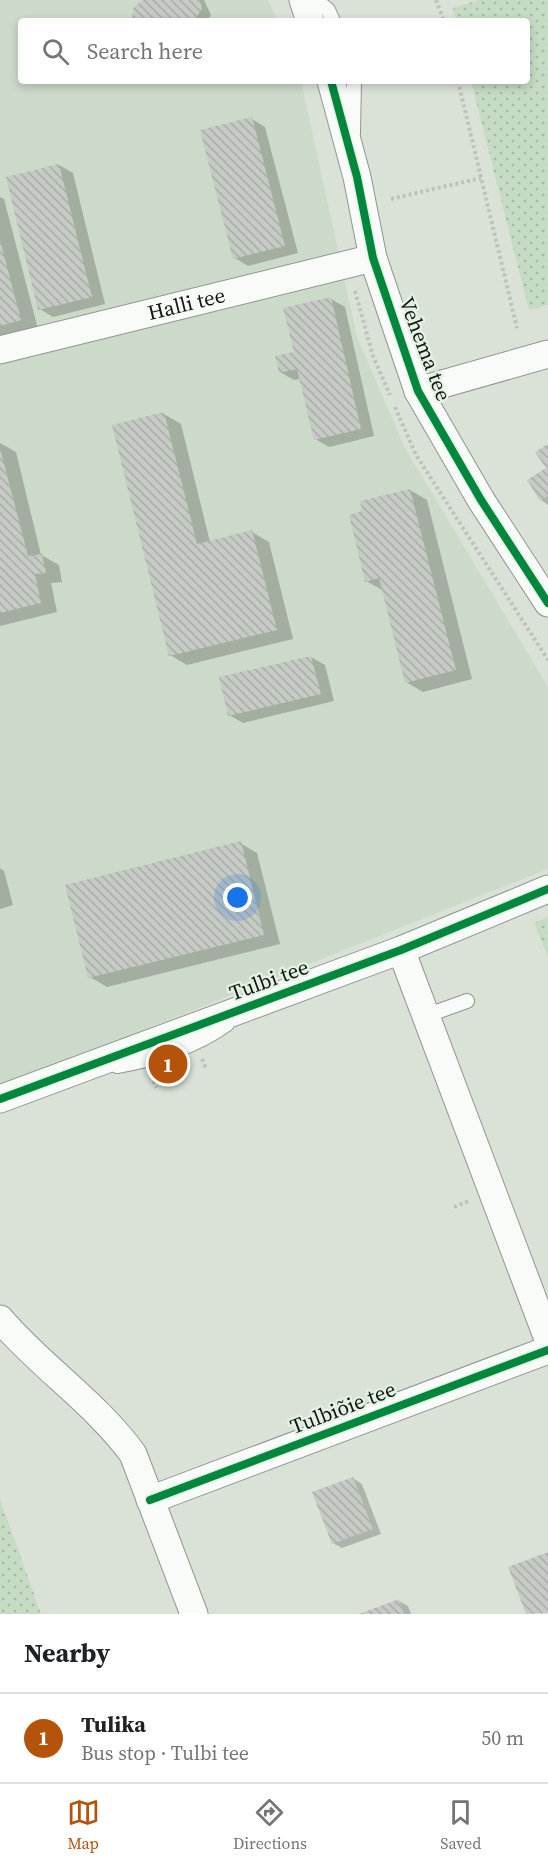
<!DOCTYPE html>
<meta charset="utf-8">
<style>
:root{--surface:#fff;--page:#f2f2f2;--text:#202124;--muted:#757577;--line:#e0e0e0;--accent:#b45309}
body{margin:0;font-family:"Source Serif 4",serif;background:var(--page);color:var(--text)}
.you{position:absolute;left:238px;top:898px;width:21px;height:21px;margin:-15px;border:4px solid #fff;border-radius:50%;background:#1a73e8;box-shadow:0 0 0 9px #1a73e833}
.badge{display:grid;place-items:center;width:39px;height:39px;border-radius:50%;background:var(--accent);color:#fff;font-size:20px;font-weight:700}
.pin{position:absolute;translate:-50% -50%;border:3px solid #fff;box-shadow:0 2px 6px #0006}
.list{margin:0;padding:0;list-style:none}
h2{display:flex;justify-content:space-between;align-items:center;height:78px;margin:0;padding:0 24px;font-size:26px}
h2 small{font-size:20px;font-weight:400;color:var(--muted)}
.list li{display:grid;grid-template-columns:39px 1fr auto;gap:18px;align-items:center;box-sizing:border-box;height:90px;padding:0 24px;border-top:2px solid var(--line)}
.list b{display:block;font-size:22px;white-space:nowrap}
.list p{margin:0;font-size:20px;white-space:nowrap;color:var(--muted)}
.list em{font-size:20px;font-style:normal;color:var(--muted)}
.icon{flex:none;width:33px;height:33px;fill:none;stroke:currentColor;stroke-width:2;stroke-linecap:round;stroke-linejoin:round}
.map{position:relative;flex:none;width:548px;height:1614px;overflow:hidden}
.search{position:absolute;background:var(--surface);box-shadow:0 3px 9px #0003;left:18px;right:18px;top:18px;height:66px;display:flex;align-items:center;gap:15px;box-sizing:border-box;padding:0 21px;border-radius:6px;color:var(--muted);font-size:22px}
.sheet{height:168px;background:var(--surface)}
nav{display:flex;justify-content:space-around;align-items:center;box-sizing:border-box;height:84px;border-top:2px solid var(--line);background:var(--surface);font-size:16px;color:var(--muted)}
nav a{display:grid;justify-items:center;gap:3px}
nav .on{color:var(--accent)}
.map>svg:first-child{display:block}
</style>
<div class="map">
<svg width="548" height="1614" viewBox="0 0 548 1614">
<defs>
<pattern id="grass-dots" width="8" height="8" patternUnits="userSpaceOnUse" patternTransform="scale(1.5)"><rect width="8" height="8" fill="#c5dbc3"/><path d="M2 2h.1M6 6h.1" fill="none" stroke="#a8bba6" stroke-width="1.8" stroke-linecap="round"/></pattern>
<pattern id="building-back-hatch" width="6" height="6" patternUnits="userSpaceOnUse" patternTransform="scale(1.5)"><rect width="6" height="6" fill="#c5cac4"/><path d="M-1 5l2 2M0 0l6 6M5-1l2 2" fill="none" stroke="#a8ada7"/></pattern>
</defs>
<rect width="100%" height="100%" fill="#dae2d8"/>
<path fill="#ccdaca" d="M 0,0 L 268,0 L 278,21 L 21,21 L 21,81 L 301,81 L 357,337 L 405,448 L 548,687 L 548,869 L 0,1087 Z"/>
<path fill="url(#grass-dots)" d="M 479,0 L 548,0 L 548,305 L 529,310 L 471,81 L 527,81 L 527,21 L 456,21 L 453,8 Z
M 548,917 L 548,957 L 534,923 Z
M 0,1499 L 41,1614 L 0,1614 Z"/>
<path fill="#0003" d="M 153,0 L 204,0 L 211,15 L 207,21 L 134,21 Z
M 252,119 L 265,127 L 298,253 L 248,266 L 235,258 Z
M 59,165 L 73,173 L 105,304 L 53,317 L 40,309 Z
M 0,197 L 4,199 L 38,329 L 0,339 Z
M 331,299 L 345,307 L 374,436 L 329,447 L 315,439 L 301,379 L 294,380 L 280,372 Z
M 164,414 L 181,424 L 210,542 L 252,532 L 269,542 L 293,639 L 187,665 L 170,655 Z
M 0,443 L 16,452 L 41,555 L 59,565 L 62,582 L 51,583 L 57,612 L 0,626 Z
M 548,469 L 548,505 L 541,500 Z
M 410,490 L 427,500 L 472,679 L 423,692 L 406,682 L 384,591 L 366,581 L 364,512 Z
M 311,657 L 325,665 L 334,701 L 243,723 L 229,715 Z
M 240,843 L 257,853 L 280,944 L 107,987 L 90,977 Z
M 0,868 L 4,871 L 13,905 L 0,909 Z
M 353,1478 L 362,1484 L 381,1534 L 342,1548 L 333,1543 Z
M 399,1601 L 408,1606 L 411,1614 L 362,1614 Z"/>
<path fill="url(#building-back-hatch)" d="M 143,0 L 200,0 L 202,9 L 193,21 L 132,21 L 133,8 Z
M 252,117 L 285,246 L 233,259 L 200,130 Z
M 59,164 L 92,297 L 38,310 L 6,177 Z
M 0,240 L 21,320 L 0,326 Z
M 331,297 L 361,429 L 314,440 L 297,369 L 279,373 L 275,356 L 294,352 L 283,308 Z
M 164,412 L 197,544 L 252,530 L 277,630 L 169,656 L 112,425 Z
M 548,444 L 548,496 L 540,501 L 527,480 L 546,468 L 535,452 Z
M 0,448 L 28,556 L 42,554 L 46,573 L 35,574 L 41,603 L 0,613 Z
M 410,489 L 456,670 L 405,683 L 379,578 L 365,582 L 349,515 L 362,511 L 360,501 Z
M 311,656 L 321,694 L 228,716 L 219,677 Z
M 241,841 L 264,935 L 88,978 L 65,885 Z
M 353,1477 L 373,1529 L 332,1544 L 312,1492 Z
M 548,1552 L 548,1613 L 526,1614 L 508,1567 Z
M 399,1599 L 404,1614 L 359,1614 Z"/>
<g fill="none" stroke-linecap="round" stroke-linejoin="round">
<g stroke="#90968f" stroke-width="16">
<path id="lane" d="M 316,0 L 328,10 L 333,21
M 353,133 L 354,81
M 425,1016 L 467,1001
M 117,1066 C 154,1060 197,1046 227,1024"/>
</g>
<g stroke="#90968f" stroke-width="29">
<g id="street">
<path d="M 303,0 L 310,21"/>
<path d="M 331,81 L 357,177 L 373,258 L 418,391 L 481,500 L 548,603"/>
<path id="s1" d="M 0,350 L 373,258"/>
<path d="M 418,391 L 548,354"/>
<path d="M 401,950 L 548,1339"/>
<path d="M 0,1099 L 401,950 L 548,889"/>
<path d="M 0,1319 C 41,1367 96,1403 133,1454 L 194,1614"/>
<path d="M 150,1500 L 548,1350"/>
</g>
</g>
<path stroke="#bec1be" stroke-width="4" stroke-dasharray="3 3" stroke-linecap="butt" d="M 436,0 L 444,21
M 458,81 L 517,328
M 391,199 L 481,178
M 355,291 L 373,356 L 390,395
M 395,407 L 416,455 L 548,660
M 202,1059 L 206,1069
M 152,1075 L 156,1088
M 454,1207 L 469,1201"/>
<use href="#lane" stroke="#f9fbf9" stroke-width="14"/>
<use href="#street" stroke="#f9fbf9" stroke-width="27"/>
<g stroke="#e4f2e3" stroke-width="11">
<path id="cycleway" d="M 331,81 L 357,177 L 373,258 L 418,391 L 481,500 L 548,603
M 0,1099 L 401,950 L 548,889
M 150,1500 L 548,1350"/>
</g>
<use href="#cycleway" stroke="#00873e" stroke-width="8"/>
</g>
<g text-anchor="middle" stroke-width="4.5" stroke-linejoin="round" paint-order="stroke">
<g font-size="21" fill="#111611" stroke="#e4f2e3">
<text dy="7" stroke="none"><textPath href="#s1" startOffset="192">Halli tee</textPath></text>
<text transform="translate(425 349) rotate(69)" y="7">Vehema tee</text>
<text transform="translate(269 980) rotate(-20)" y="7">Tulbi tee</text>
<text transform="translate(343 1408) rotate(-21)" y="7">Tulbiõie tee</text>
</g>
</g>
</svg>
<div class="you"></div>
<div class="pin badge" style="left:168px;top:1064px">1</div>
<div class="search"><svg class="icon" aria-label="search" viewBox="0 0 24 24"><circle cx="10" cy="10" r="6"/><path d="M15 15l6 6"/></svg>Search here</div>
</div>
<section class="sheet">
<h2>Nearby<small></small></h2>
<ul class="list">
<li><span class="badge">1</span><div><b>Tulika</b><p>Bus stop · Tulbi tee</p></div><em>50 m</em></li>
</ul>
</section>
<nav>
<a class="on"><svg class="icon" aria-label="map" viewBox="0 0 24 24"><path d="M3 6l6-2 6 2 6-2v14l-6 2-6-2-6 2zM9 4v14M15 6v14"/></svg>Map</a>
<a><svg class="icon" aria-label="directions" viewBox="0 0 24 24"><path d="M12 3l9 9-9 9-9-9zM9 14v-3h6M13 9l2 2-2 2"/></svg>Directions</a>
<a><svg class="icon" aria-label="saved" viewBox="0 0 24 24"><path d="M7 4h10v16l-5-4-5 4z"/></svg>Saved</a>
</nav>
